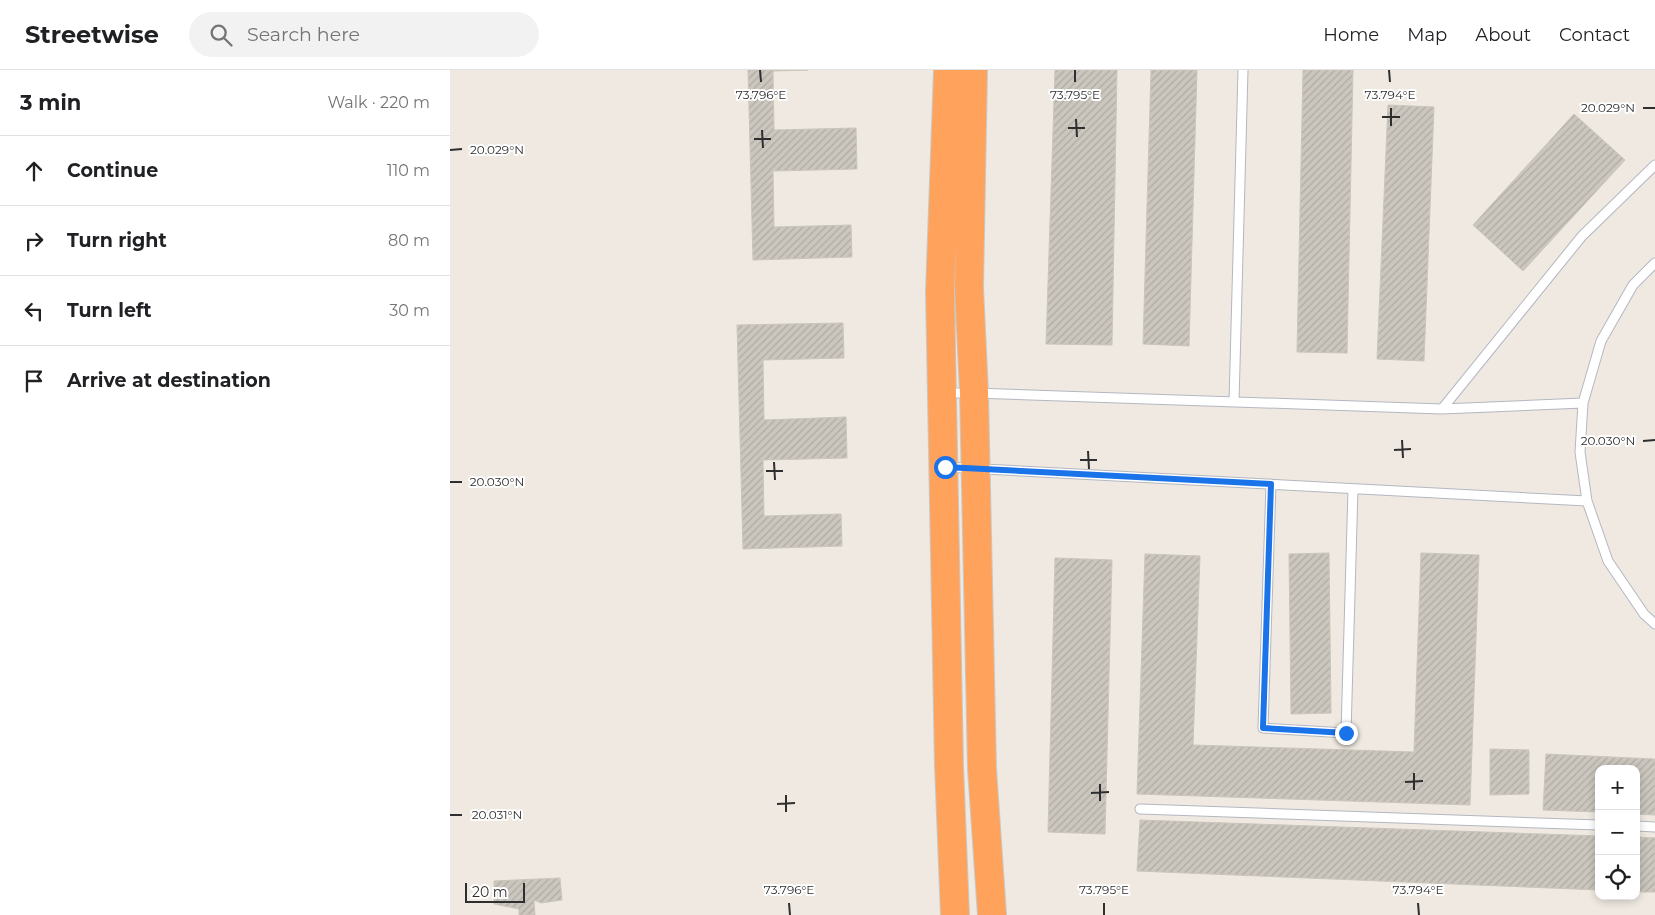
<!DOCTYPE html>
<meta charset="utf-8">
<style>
:root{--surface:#fff;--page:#f2f2f2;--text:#202124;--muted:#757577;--line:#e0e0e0}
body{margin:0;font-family:Montserrat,sans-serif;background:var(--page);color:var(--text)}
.controls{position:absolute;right:15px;bottom:15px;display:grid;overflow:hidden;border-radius:10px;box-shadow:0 2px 8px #0003}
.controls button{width:45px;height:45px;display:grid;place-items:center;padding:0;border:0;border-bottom:1px solid var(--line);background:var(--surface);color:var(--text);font:25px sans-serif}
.scale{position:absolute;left:15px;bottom:12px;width:60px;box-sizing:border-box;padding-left:5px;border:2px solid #2e2e2e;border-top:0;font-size:14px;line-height:18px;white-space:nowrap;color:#2e2e2e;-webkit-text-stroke:4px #fff;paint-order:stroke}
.stop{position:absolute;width:15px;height:15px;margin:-11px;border:4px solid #1a73e8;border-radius:50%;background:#fff}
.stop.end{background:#1a73e8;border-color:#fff;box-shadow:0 1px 5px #0008}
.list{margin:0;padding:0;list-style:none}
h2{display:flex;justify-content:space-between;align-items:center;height:65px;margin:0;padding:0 20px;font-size:21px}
h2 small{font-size:16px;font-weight:400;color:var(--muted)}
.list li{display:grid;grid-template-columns:32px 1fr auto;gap:15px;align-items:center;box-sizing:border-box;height:70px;padding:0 20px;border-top:1px solid var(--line)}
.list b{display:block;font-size:19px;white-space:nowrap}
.list em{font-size:16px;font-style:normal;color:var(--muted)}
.icon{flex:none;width:28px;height:28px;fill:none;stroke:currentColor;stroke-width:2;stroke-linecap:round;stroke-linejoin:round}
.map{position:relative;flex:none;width:1205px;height:845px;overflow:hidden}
header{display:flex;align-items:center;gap:30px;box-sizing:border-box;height:70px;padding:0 25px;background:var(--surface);border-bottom:1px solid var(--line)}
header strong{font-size:24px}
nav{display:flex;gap:28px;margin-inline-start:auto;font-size:18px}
.search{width:350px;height:45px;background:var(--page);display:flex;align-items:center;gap:12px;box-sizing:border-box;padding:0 18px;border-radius:28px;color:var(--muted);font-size:19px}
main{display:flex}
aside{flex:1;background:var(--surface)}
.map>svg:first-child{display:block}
</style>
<header>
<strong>Streetwise</strong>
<div class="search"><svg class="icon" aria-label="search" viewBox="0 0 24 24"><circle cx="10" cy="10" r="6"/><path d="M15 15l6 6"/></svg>Search here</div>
<nav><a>Home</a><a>Map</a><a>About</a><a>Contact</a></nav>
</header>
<main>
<aside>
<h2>3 min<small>Walk · 220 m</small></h2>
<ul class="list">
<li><svg class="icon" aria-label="ahead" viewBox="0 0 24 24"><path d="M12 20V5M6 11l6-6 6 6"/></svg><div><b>Continue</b></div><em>110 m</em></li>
<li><svg class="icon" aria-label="right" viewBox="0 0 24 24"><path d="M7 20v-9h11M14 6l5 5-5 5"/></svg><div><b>Turn right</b></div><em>80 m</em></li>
<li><svg class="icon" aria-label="left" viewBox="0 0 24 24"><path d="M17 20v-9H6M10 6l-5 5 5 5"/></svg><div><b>Turn left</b></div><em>30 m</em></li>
<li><svg class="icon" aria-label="arrive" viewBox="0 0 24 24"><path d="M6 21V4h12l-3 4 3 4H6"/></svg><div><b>Arrive at destination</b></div></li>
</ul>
</aside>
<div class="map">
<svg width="1205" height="845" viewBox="0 0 1205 845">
<defs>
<pattern id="building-hatch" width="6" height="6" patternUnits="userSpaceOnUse" patternTransform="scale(1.25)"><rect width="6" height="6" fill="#cbc7bf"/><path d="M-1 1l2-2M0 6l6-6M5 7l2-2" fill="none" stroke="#afaba4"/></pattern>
</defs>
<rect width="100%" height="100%" fill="#efe9e1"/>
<path fill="url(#building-hatch)" stroke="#cbc5ba" d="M 298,0 L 358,0 L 323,1 L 324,60 L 406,58 L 407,99 L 323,101 L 324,157 L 401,155 L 402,187 L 303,190 Z
M 605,0 L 667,0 L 662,275 L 596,274 Z
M 701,0 L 747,0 L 739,276 L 693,274 Z
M 853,0 L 903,0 L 897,283 L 847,282 Z
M 938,35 L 984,37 L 974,291 L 927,289 Z
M 1124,44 L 1175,90 L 1073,201 L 1023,155 Z
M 393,253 L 394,288 L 313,290 L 314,350 L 396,347 L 397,388 L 313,390 L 314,446 L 391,444 L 392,476 L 293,479 L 287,255 Z
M 879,483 L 881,643 L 841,644 L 839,484 Z
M 971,483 L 1029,485 L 1020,735 L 687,724 L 695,484 L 750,486 L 743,675 L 964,682 Z
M 605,488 L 662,490 L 655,764 L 598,762 Z
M 1040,679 L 1079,680 L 1079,724 L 1040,725 Z
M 1096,684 L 1205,689 L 1205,745 L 1186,744 L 1186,699 L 1149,699 L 1149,742 L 1093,740 Z
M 690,750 L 1149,766 L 1149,820 L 687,801 Z
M 1186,767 L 1205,768 L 1205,822 L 1186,822 Z
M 110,808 L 112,830 L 91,833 L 84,830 L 85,845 L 69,845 L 69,839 L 44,834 L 44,811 Z"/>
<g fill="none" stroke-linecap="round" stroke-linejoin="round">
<g stroke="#b4b7c1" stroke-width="11">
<path id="lane" d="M 1205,193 L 1183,215 L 1151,271 L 1133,333 L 1130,382 L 1137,431 L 1158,491 L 1194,544 L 1205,554
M 494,323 L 524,323 L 992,339 L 1133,333
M 784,332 L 793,0
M 992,339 L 1132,166 L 1205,95
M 495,397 L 1137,431
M 821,414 L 813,658 L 896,663 L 903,419
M 690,739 L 1149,755
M 1186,756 L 1205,757"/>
</g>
<g stroke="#c9c9c9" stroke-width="30">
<path id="highway" d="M 498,0 L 490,222 L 499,696 L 505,845
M 523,0 L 519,218 L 524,323 L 532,699 L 542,845"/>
</g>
<use href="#lane" stroke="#fff" stroke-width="9"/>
<use href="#highway" stroke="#ffa35c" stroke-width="28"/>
</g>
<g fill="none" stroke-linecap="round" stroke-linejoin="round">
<path stroke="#1a73e8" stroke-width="6" d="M 495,397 L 821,414 L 813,658 L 896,663"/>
</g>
<path fill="none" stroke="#2e2e2e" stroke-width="2" d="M 310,0 L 311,12M 625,0 L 625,12M 939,0 L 940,12M 941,38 L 941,56M 1193,38 L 1205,38M 932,47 L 950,47M 626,49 L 627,67M 618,58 L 635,58M 312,60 L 313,78M 304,69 L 321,69M 0,80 L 12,79M 952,370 L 953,388M 1193,371 L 1205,370M 944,380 L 961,379M 638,381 L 639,399M 630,390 L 647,390M 324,392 L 325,410M 316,401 L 333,401M 0,412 L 12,412M 964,703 L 964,720M 955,712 L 973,711M 650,714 L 650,731M 641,723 L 659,722M 336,725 L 336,742M 327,734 L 345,733M 0,745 L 12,745M 339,833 L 340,845M 654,833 L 654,845M 968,833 L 969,845"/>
<g font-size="12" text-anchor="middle" fill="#2e2e2e" stroke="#fff" stroke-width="4" stroke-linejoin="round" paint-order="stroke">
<text x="311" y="29">73.796°E</text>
<text x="625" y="29">73.795°E</text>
<text x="940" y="29">73.794°E</text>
<text x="1158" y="42">20.029°N</text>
<text x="47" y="84">20.029°N</text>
<text x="1158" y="375">20.030°N</text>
<text x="47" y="416">20.030°N</text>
<text x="47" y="749">20.031°N</text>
<text x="339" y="824">73.796°E</text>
<text x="654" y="824">73.795°E</text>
<text x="968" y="824">73.794°E</text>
</g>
</svg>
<div class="controls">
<button>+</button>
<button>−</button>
<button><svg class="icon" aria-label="locate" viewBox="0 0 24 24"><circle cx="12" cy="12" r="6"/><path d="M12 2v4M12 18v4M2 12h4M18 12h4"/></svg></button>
</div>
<div class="scale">20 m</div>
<div class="stop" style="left:495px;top:397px"></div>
<div class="stop end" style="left:896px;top:663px"></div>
</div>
</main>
